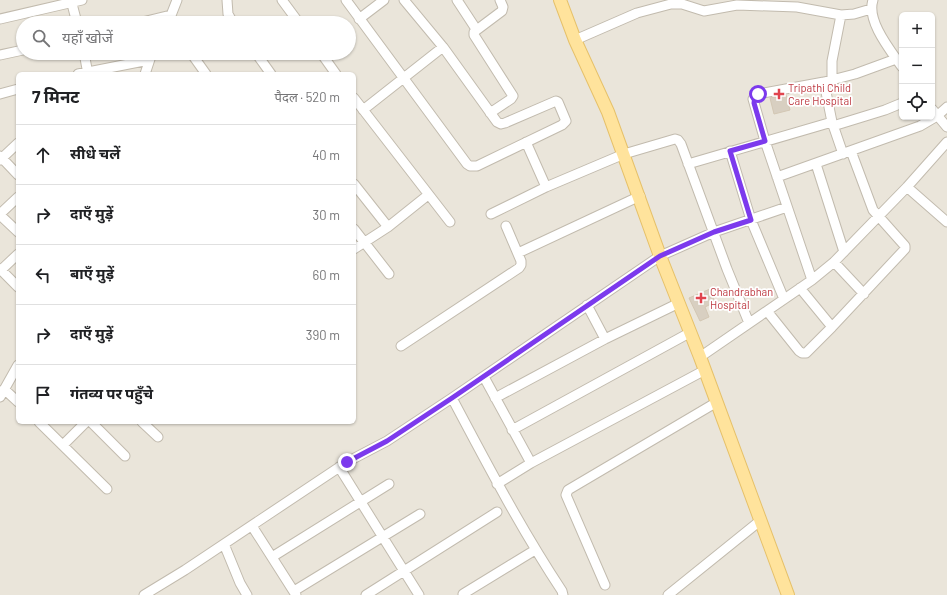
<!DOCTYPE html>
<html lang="hi">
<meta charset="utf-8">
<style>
:root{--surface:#fff;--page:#f6f6f6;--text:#202124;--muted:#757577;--line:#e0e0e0}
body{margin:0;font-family:Barlow,"Noto Sans Devanagari",sans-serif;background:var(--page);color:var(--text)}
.controls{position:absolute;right:12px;top:12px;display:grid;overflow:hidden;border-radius:6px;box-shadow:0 1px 3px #0004}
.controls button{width:36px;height:36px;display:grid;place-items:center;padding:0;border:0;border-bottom:1px solid var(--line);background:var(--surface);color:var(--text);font:20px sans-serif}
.stop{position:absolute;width:12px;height:12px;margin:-9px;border:3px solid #7c3aed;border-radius:50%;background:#fff}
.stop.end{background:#7c3aed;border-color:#fff;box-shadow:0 1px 4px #0008}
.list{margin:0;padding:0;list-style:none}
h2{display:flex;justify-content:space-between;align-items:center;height:52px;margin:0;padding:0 16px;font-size:17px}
h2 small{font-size:13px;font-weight:400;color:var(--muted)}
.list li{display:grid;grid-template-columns:26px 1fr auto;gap:12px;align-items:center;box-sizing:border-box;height:60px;padding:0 16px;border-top:1px solid var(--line)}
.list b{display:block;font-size:15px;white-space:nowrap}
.list em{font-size:13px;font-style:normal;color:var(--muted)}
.icon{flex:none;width:22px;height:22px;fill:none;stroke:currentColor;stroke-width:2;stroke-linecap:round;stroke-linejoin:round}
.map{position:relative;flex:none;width:947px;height:595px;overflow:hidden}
.search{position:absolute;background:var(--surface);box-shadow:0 1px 3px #0004;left:16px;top:16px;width:340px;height:44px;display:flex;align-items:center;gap:10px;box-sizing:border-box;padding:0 14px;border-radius:22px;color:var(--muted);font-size:15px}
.panel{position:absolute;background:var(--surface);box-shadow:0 1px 3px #0004;left:16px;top:72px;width:340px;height:352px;border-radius:6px}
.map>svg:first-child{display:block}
</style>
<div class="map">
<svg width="947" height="595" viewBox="0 0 947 595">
<rect width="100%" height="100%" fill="#f6f3ec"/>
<path fill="#eae5da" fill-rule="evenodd" d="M 0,0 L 947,0 L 947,595 L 0,595 ZM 902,15 L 932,15 L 932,117 L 902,117 ZM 23,23 L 349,23 L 349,53 L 23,53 ZM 18,74 L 354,74 L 354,422 L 18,422 Z"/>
<path fill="#d8cfc1" stroke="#d3c7b4" d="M 786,95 L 790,110 L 774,114 L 770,98 Z
M 710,289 L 715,302 L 705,307 L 709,317 L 700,321 L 689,298 Z"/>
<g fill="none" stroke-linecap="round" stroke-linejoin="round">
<g stroke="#c2bbae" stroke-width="11">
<path id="minor" d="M 71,0 L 77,23
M 227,0 L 228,14 L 233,23
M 282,0 L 299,23
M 346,0 L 467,164 L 470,166 L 477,166 L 562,125 L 566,121 L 558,102 L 556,101 L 505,123 L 501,124 L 497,122 L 443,47 L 404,0
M 457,0 L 476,29
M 873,0 C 866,21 891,51 902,67
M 0,19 L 82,0
M 359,19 L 384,0
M 138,23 L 171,15
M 168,23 L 177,0
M 575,40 L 637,13 L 671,4 L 682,4 L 704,11 L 737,5 L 797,7 L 841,15 L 854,14 L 871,9
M 84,53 L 88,74
M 191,53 L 206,74
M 256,53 L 271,74
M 321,53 L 336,74
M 0,55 L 23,50
M 78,74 L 149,60
M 145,74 L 152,53
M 832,80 L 832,61 L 841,15
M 824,82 L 832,122 L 843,154
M 0,94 L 18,89
M 354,98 L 450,222
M 932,109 L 947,127
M 363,110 L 443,47
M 490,113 L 511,99 L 513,96 L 474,35 L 474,32 L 502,11 L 503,7 L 500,0
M 833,126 L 885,110 L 902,103
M 526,142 L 546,187
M 730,151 L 751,220 L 784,299
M 0,156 L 18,175
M 0,160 L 18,143
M 688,164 L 832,122
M 816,164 L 844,252
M 777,177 L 920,126 L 937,116 L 947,107
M 354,184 L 388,227
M 907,187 L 947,222
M 0,214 L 18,197
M 491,214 L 546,187 L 624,154 L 675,139 L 678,140 L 681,144 L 727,269 L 749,323
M 0,215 L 18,232
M 354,229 L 389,274
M 354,249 L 388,227 L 428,195
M 518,253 L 640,196
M 834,262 L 864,294
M 0,269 L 18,287
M 0,271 L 18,254
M 812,280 L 765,141 L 753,99 L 755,96 L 758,94 L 824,82 L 855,74 L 896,59
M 800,288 L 832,327
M 587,305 L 605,339
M 767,311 L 799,351 L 802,353 L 806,353 L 832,327 L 905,249 L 905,246 L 873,210 L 851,151
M 401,346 L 519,268 L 521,265 L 521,261 L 506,226
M 700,357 L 812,280 L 834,262 L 907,187 L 947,142
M 484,377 L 531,463
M 4,389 L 18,402
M 0,397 L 18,365
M 452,398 C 487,464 521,529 562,591 L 563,595
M 495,398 L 605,339 L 679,303
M 39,422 L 107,489
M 91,422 L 125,456
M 142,422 L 158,437
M 512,430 L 691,332
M 63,445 L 86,422
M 339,467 L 419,595
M 497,484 L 531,463 L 705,370
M 252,526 L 296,595
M 224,544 L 240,583 L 247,595
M 272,557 L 389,484
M 605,585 L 566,495 L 568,490 L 717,402
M 294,591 L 420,514
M 463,594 L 535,550
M 144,595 L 185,570 L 347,462 L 387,441 L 452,398 L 660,256 L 714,232 L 787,207
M 366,595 L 497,512
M 668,595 L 761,520"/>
</g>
<g stroke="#e6c16a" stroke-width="14">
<path id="major" d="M 560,0 L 575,40 L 608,112 L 660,256 L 700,357 L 788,595"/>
</g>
<use href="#minor" stroke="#fff" stroke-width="9"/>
<use href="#major" stroke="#ffe39c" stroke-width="12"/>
</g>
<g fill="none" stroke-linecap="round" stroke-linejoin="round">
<path stroke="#7c3aed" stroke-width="5" d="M 347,462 L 387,441 L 452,398 L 660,256 L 714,232 L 751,220 L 730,151 L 765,141 L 754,103 L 755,96 L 758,94"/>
</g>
<g fill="#e0444e" stroke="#fff" stroke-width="1.5">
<path d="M777 88h4v4h4v4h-4v4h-4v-4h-4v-4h4z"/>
<path d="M699 292h4v4h4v4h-4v4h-4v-4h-4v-4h4z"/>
</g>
<g text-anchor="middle" stroke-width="3.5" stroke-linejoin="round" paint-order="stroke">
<g font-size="11" fill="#be3a42" stroke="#fff" text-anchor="start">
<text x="788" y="92">Tripathi Child<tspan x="788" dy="13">Care Hospital</tspan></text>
<text x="710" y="296">Chandrabhan<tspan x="710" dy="13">Hospital</tspan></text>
</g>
</g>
</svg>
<div class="controls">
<button>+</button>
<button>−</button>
<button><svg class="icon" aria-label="locate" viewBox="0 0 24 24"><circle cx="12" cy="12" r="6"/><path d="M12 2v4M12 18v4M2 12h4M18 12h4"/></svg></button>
</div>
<div class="stop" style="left:758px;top:94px"></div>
<div class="stop end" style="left:347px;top:462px"></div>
<div class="search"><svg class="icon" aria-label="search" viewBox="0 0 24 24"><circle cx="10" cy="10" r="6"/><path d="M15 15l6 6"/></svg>यहाँ खोजें</div>
<section class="panel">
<h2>7 मिनट<small>पैदल · 520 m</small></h2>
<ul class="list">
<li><svg class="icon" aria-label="ahead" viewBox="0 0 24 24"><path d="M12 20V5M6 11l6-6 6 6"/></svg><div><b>सीधे चलें</b></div><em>40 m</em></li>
<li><svg class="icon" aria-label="right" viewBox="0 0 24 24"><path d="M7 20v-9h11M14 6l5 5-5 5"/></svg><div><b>दाएँ मुड़ें</b></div><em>30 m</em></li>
<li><svg class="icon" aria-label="left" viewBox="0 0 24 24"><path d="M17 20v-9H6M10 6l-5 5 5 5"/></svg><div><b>बाएँ मुड़ें</b></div><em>60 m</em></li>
<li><svg class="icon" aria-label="right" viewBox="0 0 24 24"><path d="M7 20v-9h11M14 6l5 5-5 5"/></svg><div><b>दाएँ मुड़ें</b></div><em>390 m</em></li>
<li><svg class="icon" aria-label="arrive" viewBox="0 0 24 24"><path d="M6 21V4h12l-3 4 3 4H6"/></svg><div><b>गंतव्य पर पहुँचे</b></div></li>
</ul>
</section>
</div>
